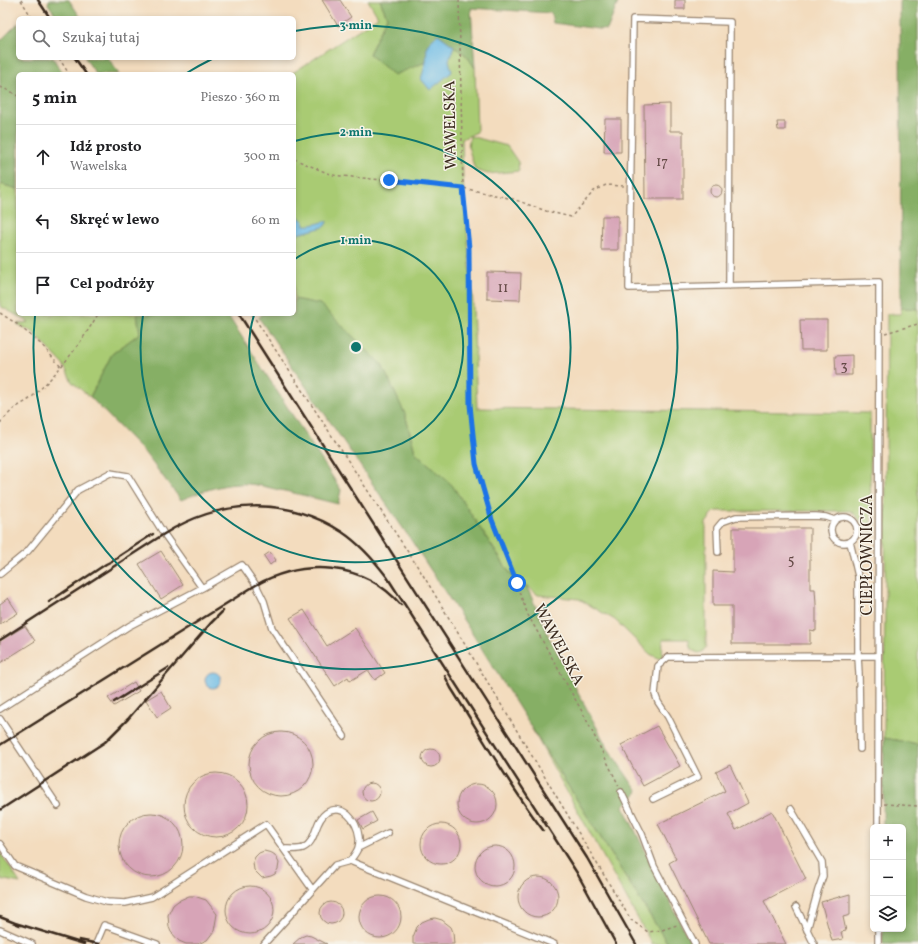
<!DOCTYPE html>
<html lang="pl">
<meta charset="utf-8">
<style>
:root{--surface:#fff;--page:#f2f2f2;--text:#202124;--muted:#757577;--line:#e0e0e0}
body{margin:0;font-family:Vollkorn,serif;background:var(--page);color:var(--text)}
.controls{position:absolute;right:12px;bottom:12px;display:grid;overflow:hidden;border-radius:6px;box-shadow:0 2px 6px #0003}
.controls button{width:36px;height:36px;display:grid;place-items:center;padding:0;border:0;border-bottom:1px solid var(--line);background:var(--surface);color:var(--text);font:20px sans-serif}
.stop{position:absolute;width:12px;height:12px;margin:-9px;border:3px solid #1a73e8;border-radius:50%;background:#fff}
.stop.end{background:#1a73e8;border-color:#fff;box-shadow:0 1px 4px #0008}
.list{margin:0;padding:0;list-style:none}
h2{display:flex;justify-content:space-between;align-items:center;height:52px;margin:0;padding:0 16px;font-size:17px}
h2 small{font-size:13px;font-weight:400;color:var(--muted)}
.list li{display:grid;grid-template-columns:26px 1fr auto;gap:12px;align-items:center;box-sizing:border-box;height:64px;padding:0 16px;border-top:1px solid var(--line)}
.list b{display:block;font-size:15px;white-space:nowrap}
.list p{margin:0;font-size:13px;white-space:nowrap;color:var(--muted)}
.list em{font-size:13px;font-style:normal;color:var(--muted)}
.icon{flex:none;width:22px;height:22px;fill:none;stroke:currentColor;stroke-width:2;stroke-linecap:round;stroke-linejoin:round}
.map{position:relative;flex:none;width:918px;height:944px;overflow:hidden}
.search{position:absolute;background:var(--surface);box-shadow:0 2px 6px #0003;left:16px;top:16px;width:280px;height:44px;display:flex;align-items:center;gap:10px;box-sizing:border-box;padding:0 14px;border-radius:6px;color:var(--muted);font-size:15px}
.panel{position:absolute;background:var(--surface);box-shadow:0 2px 6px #0003;left:16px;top:72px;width:280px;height:244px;border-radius:6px}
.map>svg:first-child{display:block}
</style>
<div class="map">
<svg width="918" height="944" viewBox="0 0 918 944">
<rect width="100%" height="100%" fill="#f7f3e8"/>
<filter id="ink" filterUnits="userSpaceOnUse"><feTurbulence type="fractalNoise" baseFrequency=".025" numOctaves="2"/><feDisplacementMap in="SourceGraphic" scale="8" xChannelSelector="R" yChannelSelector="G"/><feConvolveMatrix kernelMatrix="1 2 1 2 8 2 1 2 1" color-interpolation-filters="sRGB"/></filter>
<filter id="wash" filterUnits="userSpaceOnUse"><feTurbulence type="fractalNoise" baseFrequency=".012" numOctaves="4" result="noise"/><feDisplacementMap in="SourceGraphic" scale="16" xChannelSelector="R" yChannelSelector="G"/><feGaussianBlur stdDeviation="0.9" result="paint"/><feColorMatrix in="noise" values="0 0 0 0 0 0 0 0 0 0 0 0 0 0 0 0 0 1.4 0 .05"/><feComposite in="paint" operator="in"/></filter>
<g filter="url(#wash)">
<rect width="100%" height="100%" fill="#f3dcbe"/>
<path fill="#a9cb73" stroke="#727a48" d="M 368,0 L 380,0 L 387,17 L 369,54 L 427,45 L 438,34 L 467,56 L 475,68 L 477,132 L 462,139 L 463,180 L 473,304 L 477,408 L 870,413 L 871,532 L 851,511 L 716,511 L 710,515 L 709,519 L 706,523 L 706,647 L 702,652 L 699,653 C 691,651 689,647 689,639 L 663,639 L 662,660 L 650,654 L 615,620 L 579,599 L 538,595 L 509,572 L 452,486 L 415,452 L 405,414 L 320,305 L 294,299 L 294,74 L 291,74 L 378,17 Z
M 470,136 L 507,146 L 518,162 L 519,171 L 488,174 L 475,170 L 468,146 Z
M 0,184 L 18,189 L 18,314 L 137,314 L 140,333 L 112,354 L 90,397 L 72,382 L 63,364 L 33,332 L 17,324 L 29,322 L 0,306 Z
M 901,308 L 918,309 L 918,744 L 884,738 L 887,314 L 901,314 Z
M 532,729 L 668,944 L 652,944 Z
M 0,852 L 20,883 L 0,879 Z"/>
<path fill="#86af65" stroke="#606c42" d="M 49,0 L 69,0 L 81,18 L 58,18 L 48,4 Z
M 380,0 L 619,0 L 607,30 L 553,23 L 551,13 L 471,8 L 475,68 L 467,56 L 438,34 L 427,45 L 426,62 L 394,75 L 369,54 L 387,17 Z
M 900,0 L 918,0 L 918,309 L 901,308 Z
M 18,23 L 18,58 L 53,58 L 63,74 L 18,74 L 18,189 L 0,184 L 0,41 Z
M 85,58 L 108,58 L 119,74 L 96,74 Z
M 294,299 L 320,304 L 382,365 L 405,414 L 415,452 L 452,485 L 509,572 L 527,587 L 550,639 L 607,747 L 638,792 L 623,806 L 691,944 L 668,944 L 468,627 L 411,540 L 259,318 L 262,314 L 294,314 Z
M 137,314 L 227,314 L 341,490 L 338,504 C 317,499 296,493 275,489 C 263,486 250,483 238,484 C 218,485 200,492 181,500 L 144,452 L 90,397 L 112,354 L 140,333 Z
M 884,738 L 918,744 L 918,944 L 883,944 L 882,929 L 903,929 L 903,827 L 883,827 Z"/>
<path fill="#6cbbe6" stroke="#547282" d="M 438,34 L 454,46 L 449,60 L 452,72 L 430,90 L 421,79 L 426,62 L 427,45 Z
M 294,216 C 299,217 304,220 305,225 C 312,226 321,222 328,221 L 324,227 L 294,235 Z
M205 680a8 8 0 1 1 16 0a8 8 0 1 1-16 0Z"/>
<g id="blocks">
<path fill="#d7a4b7" d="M 322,0 L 340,0 L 351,17 L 338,26 Z
M 675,0 L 685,0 L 685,9 L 675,9 Z
M 670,104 L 670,131 L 683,131 L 683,199 L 645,199 L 644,105 Z
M 605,119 L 621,119 L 621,152 L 604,152 Z
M 777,122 L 785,122 L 785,130 L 778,130 Z
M710 191a6 6 0 1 1 12 0a6 6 0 1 1-12 0Z
M 602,216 L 618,216 L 618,250 L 601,250 Z
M 487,272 L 521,273 L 520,300 L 487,299 Z
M 800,320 L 827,320 L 827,350 L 801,350 Z
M 852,355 L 852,375 L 836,375 L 835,356 Z
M 733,528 L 810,528 L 810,589 L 815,589 L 816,604 L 816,631 L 810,630 L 810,644 L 732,644 L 732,606 L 713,606 L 713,571 L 733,572 Z
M 161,551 L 183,585 L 161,599 L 139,564 Z
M 270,552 L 276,560 L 270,565 L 264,556 Z
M 8,598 L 18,613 L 0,624 L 0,604 Z
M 304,610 L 327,646 L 355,628 L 385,673 L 375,680 L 368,670 L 350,681 L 348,677 L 335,686 L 290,618 Z
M 25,626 L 35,641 L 0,663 L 0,641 Z
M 134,682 L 139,691 L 114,706 L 108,698 Z
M 161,691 L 171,708 L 157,717 L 146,700 Z
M 657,726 L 680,766 L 643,786 L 621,745 Z
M249 764a32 32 0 1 1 64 0a32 32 0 1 1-64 0Z
M422 758a9 9 0 1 1 18 0a9 9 0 1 1-18 0Z
M 730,765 L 748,803 L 728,814 L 736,830 L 772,811 L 806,879 L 764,901 L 786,944 L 709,944 L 669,863 L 676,859 L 658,824 L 725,791 L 716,772 Z
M184 805a32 32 0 1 1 64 0a32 32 0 1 1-64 0Z
M362 792a9 9 0 1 1 18 0a9 9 0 1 1-18 0Z
M457 804a20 20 0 1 1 40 0a20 20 0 1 1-40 0Z
M 372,812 L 377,821 L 363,829 L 358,820 Z
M119 845a32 32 0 1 1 64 0a32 32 0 1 1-64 0Z
M421 844a20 20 0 1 1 40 0a20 20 0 1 1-40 0Z
M475 866a20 20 0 1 1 40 0a20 20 0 1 1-40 0Z
M 264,851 L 272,853 L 275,855 L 279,863 L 278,869 L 275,874 L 271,876 L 262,878 L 254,870 L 253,862 L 255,857 L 259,853 Z
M518 897a20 20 0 1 1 40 0a20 20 0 1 1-40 0Z
M226 910a24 24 0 1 1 48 0a24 24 0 1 1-48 0Z
M 850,894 L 850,915 L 843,917 L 846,931 L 841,932 L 843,939 L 832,941 L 821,902 Z
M 189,896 L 194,896 L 206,900 L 217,914 L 214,931 L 207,940 L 198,944 L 186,944 L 179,941 L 171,932 L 169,927 L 168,915 L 173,905 L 178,901 Z
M359 917a21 21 0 1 1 42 0a21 21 0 1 1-42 0Z
M320 913a11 11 0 1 1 22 0a11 11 0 1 1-22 0Z
M 435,918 L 442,920 L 451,927 L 453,932 L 454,944 L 413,944 L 413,937 L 417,927 L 422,922 L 429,919 Z
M 306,935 L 311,936 L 327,944 L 293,944 L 301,937 Z"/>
</g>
</g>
<g filter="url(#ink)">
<use href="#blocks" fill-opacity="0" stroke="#97836e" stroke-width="1"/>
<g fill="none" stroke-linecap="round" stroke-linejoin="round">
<g stroke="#97836e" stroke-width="8">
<path id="lane" d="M 729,286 L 730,22 L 633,19 L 629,288 L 879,282 L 878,827
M831 530a13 13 0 1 1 26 0a13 13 0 1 1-26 0Z
M 718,552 L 717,528 L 722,522 L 736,517 L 816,516 L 826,517 L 835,520
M 0,574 L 28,551 L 78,490 L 110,473 L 128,476 L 164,534 L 202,588
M 0,709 L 129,626 L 202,588 L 242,565 L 256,585 L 264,601 L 272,628 L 344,736
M 0,719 L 58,806
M 860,749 L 859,674 L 858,656 L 878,656
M 621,792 L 642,834 L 654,866 L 695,944
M 653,799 L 698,777 L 668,717 L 658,702 L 655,694 L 658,666 L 668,657 L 858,656 L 858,576 L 850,542
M 791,809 L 822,862 L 823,876 L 818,890 L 807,930
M 0,844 L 15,866 L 86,896 L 107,902 L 125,903 L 152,897 L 266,824 L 312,889
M 360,847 L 388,833
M 284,849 C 289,849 298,850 303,848 C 317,842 314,821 326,813 C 343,802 357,821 359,837 C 360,849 356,852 350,861
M 796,907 L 814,944
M 0,930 L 32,944
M 96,944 L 104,925 L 157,944
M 264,944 L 335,865 L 350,861 L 554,944
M 878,944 L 878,929"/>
</g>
<path stroke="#97836e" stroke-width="1.5" stroke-dasharray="3 3" stroke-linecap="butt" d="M 21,0 L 32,18
M 459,0 L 463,188 L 469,248 L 470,405 L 476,464 L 492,520 L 528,615 L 584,715 L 619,786
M 59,58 L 69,74
M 0,87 L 10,91 L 18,96
M 294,159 L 332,175 L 463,188 L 513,199 L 546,211 L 571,217 L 594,191 L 606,185 L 624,186
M 0,313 L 17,324 L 42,345 L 61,367
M 252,314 L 423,575 L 631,920 L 648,932 L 662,930 L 677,925
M 885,333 L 918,324
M 0,423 C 5,418 10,412 15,408 C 21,404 28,401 33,396 C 59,372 80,345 98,314
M 884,804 L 918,806"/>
<use href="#lane" stroke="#fff" stroke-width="5.5"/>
<path stroke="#3b2a1e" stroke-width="2.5" d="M 38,0 L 50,18
M 75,58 L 86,74
M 239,314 L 587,858 L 636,944
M 113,560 L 153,534
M 49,602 L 106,564 L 118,558
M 0,640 L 164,534 C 220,499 286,496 342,532 C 360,544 374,560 387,577 L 577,873 L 616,944
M 445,676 L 451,688 C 481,735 509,785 543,830
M 114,702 L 168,668
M 0,745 L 256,585 C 303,559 363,561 401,605
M 0,810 L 105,742 L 128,719 L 210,624 L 223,611
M 0,917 L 20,925
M 15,923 L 84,944
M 79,940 L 99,944"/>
</g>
</g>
<g fill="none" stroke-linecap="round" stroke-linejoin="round" filter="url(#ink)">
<path stroke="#1a73e8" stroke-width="5" d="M 389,180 L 463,188 L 469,248 L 470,405 L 476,464 L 492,520 L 517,583"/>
</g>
<g fill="none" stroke="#0f766e" stroke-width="2">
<path d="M295 259A107 107 0 1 1 254 315"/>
<path d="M295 141A215 215 0 1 1 143 315"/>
<path d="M185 74A322 322 0 0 1 212 59M295 31A322 322 0 1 1 35 316"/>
</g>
<g text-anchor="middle" stroke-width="3" stroke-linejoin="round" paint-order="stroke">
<g font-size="14" fill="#624844">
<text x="662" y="166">17</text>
<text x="503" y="292">11</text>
<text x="844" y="370">3</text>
<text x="791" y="564">5</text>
</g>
<g font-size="16" fill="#3b2a1e" stroke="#f7f3e8">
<text transform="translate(449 125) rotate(-91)" y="6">WAWELSKA</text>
<text transform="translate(866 555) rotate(-90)" y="6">CIEPŁOWNICZA</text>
<text transform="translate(560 644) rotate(62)" y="6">WAWELSKA</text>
</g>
</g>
<circle cx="356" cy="347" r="6" fill="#0f766e" stroke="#f7f3e8" stroke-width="2"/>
<g font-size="12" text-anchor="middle" font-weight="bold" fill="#0f766e" stroke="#f7f3e8" stroke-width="3" stroke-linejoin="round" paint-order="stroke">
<text x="356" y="29">3 min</text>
<text x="356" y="136">2 min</text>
<text x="356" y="244">1 min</text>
</g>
</svg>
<div class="controls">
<button>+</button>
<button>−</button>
<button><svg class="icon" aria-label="layers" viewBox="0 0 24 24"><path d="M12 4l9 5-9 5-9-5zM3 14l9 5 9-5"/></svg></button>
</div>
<div class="stop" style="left:517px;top:583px"></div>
<div class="stop end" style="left:389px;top:180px"></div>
<div class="search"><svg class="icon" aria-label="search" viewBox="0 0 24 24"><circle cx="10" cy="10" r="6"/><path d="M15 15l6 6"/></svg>Szukaj tutaj</div>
<section class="panel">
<h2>5 min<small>Pieszo · 360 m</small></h2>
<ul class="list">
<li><svg class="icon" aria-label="ahead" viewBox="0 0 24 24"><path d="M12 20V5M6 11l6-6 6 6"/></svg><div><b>Idź prosto</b><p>Wawelska</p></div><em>300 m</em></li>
<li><svg class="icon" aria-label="left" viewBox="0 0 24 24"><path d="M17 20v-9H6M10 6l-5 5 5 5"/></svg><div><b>Skręć w lewo</b></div><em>60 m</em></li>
<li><svg class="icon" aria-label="arrive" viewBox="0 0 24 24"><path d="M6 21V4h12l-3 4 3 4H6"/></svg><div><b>Cel podróży</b></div></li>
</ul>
</section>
</div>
